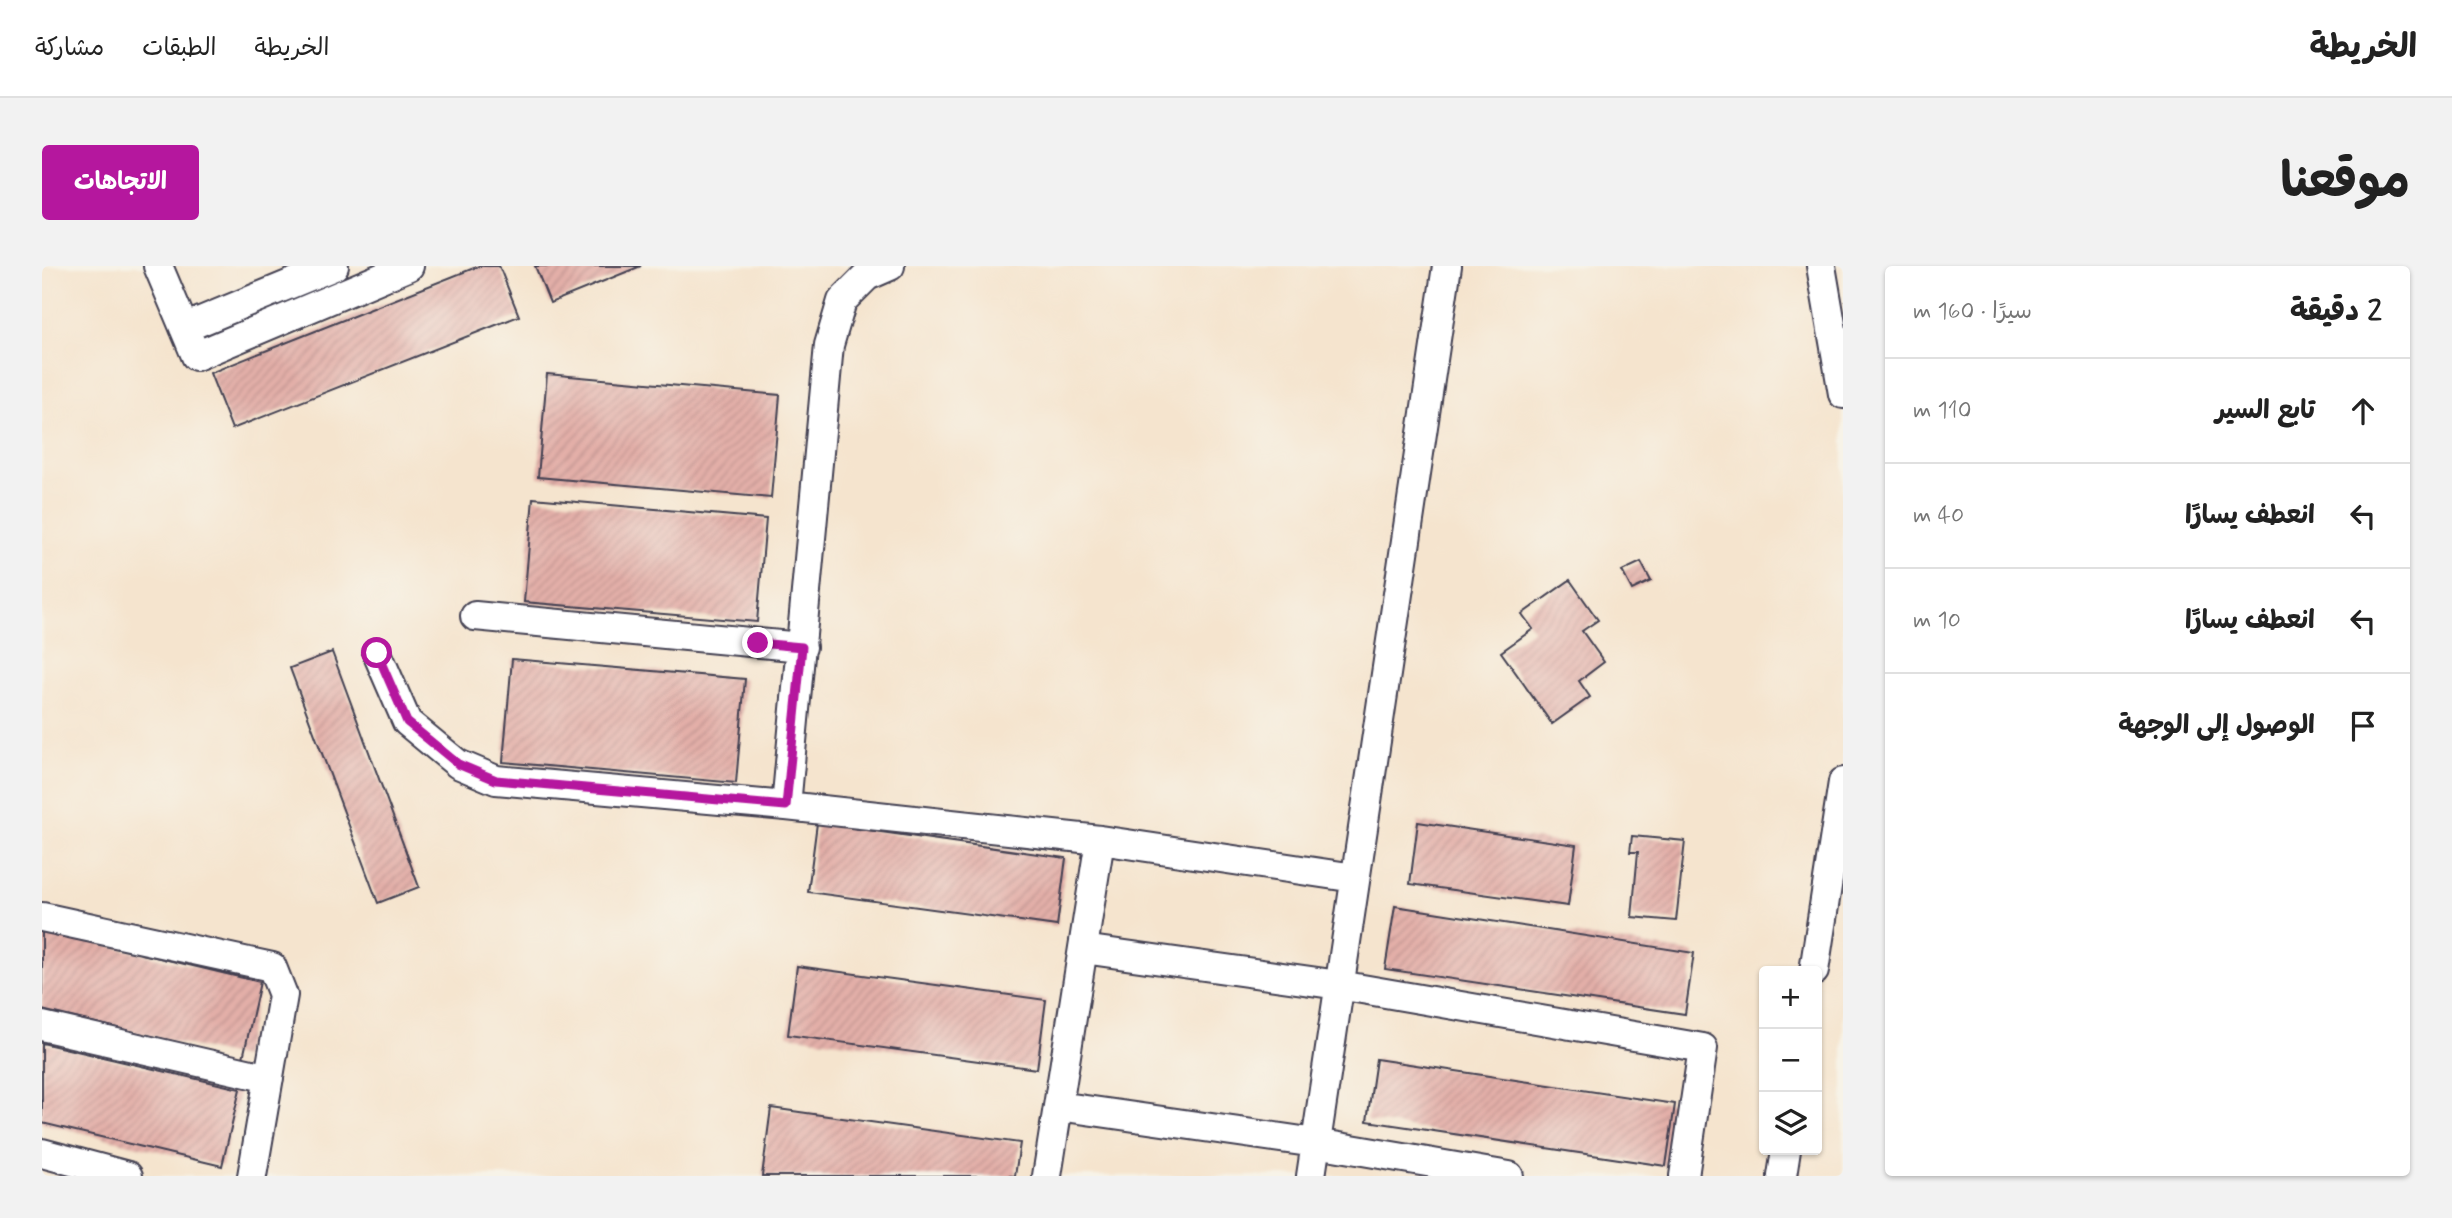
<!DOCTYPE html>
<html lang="ar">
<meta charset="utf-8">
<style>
:root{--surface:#fff;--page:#f2f2f2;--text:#222;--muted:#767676;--line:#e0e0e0;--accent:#b5179e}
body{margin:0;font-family:Mynerve,"Playpen Sans Arabic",sans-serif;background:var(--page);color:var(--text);direction:rtl}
.controls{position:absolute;right:21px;bottom:21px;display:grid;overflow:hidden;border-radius:7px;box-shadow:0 2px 5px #0004}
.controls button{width:63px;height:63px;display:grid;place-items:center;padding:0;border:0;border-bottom:2px solid var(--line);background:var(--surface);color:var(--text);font:35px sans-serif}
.stop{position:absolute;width:21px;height:21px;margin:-16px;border:5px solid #b5179e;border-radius:50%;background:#fff}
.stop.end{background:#b5179e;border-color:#fff;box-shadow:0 2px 7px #0008}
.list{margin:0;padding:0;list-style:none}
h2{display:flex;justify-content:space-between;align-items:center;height:91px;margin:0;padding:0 28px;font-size:30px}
h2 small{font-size:23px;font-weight:400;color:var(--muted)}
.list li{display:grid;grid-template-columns:46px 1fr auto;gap:21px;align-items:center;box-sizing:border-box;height:105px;padding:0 28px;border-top:2px solid var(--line)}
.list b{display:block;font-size:26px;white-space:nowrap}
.list em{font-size:23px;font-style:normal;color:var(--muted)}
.icon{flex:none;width:38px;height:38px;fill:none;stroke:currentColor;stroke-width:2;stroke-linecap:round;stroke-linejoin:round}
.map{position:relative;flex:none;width:1801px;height:910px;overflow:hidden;direction:ltr;border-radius:7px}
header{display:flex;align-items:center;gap:42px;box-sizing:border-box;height:98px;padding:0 35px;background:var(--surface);border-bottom:2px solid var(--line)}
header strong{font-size:33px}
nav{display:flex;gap:38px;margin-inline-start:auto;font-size:24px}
.intro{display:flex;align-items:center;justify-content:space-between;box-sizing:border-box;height:168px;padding:0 42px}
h1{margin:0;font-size:49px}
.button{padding:18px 32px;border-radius:7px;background:var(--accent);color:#fff;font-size:24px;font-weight:700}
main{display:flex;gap:42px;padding:0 42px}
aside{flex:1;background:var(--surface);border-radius:7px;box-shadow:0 2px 5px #0004}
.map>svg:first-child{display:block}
</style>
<header>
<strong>الخريطة</strong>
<nav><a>الخريطة</a><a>الطبقات</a><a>مشاركة</a></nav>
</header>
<div class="intro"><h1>موقعنا</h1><a class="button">الاتجاهات</a></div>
<main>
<aside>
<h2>2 دقيقة<small>سيرًا · 160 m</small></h2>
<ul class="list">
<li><svg class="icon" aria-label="ahead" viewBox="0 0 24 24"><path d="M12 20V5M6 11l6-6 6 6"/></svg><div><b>تابع السير</b></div><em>110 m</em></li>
<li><svg class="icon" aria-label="left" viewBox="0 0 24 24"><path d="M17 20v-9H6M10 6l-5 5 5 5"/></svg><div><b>انعطف يسارًا</b></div><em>40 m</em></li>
<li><svg class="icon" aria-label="left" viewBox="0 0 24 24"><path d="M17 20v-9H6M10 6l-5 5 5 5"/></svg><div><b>انعطف يسارًا</b></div><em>10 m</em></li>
<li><svg class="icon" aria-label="arrive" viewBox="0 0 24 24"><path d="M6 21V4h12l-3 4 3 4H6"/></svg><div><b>الوصول إلى الوجهة</b></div></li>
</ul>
</aside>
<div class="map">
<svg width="1801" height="910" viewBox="0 0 1801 910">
<defs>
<pattern id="building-hatch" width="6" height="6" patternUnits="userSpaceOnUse" patternTransform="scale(1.75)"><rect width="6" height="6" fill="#e3afa8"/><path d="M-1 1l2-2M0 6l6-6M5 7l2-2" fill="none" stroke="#c29692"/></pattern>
</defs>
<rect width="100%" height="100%" fill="#f7f3e8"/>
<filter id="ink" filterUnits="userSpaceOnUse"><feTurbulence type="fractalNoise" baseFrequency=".0143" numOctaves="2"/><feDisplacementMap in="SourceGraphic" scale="14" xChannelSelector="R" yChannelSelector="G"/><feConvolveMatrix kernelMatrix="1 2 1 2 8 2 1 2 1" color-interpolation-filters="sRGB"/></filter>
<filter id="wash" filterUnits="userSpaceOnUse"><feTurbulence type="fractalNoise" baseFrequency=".00686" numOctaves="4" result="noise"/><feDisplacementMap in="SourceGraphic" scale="28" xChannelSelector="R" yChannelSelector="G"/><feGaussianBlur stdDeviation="1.57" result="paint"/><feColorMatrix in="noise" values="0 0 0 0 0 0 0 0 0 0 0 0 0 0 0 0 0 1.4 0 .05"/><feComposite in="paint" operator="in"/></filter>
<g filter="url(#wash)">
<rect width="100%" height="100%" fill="#f5e4ce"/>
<g id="blocks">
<path fill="url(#building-hatch)" d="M 437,0 L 457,0 L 477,50 L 190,163 L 168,107 Z
M 493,0 L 599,0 L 508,37 Z
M 505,108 L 738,129 L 729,232 L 496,211 Z
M 491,232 L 724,253 L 715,356 L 482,336 Z
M 1599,296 L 1609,315 L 1590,324 L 1580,305 Z
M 1528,314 L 1556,354 L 1540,365 L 1562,396 L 1537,415 L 1548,431 L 1510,458 L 1459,386 L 1491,363 L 1480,348 Z
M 290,386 L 377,621 L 336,637 L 248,402 Z
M 470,393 L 703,413 L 694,517 L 461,496 Z
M 1376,556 L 1534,579 L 1526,640 L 1368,618 Z
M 775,557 L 1024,592 L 1015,660 L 766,626 Z
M 1590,570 L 1643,575 L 1634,655 L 1590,651 L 1596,586 L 1588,586 Z
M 1353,640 L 1652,687 L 1643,748 L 1343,703 Z
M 0,664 L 218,716 L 201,792 L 0,744 Z
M 755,700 L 1004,734 L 995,803 L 746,769 Z
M 0,777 L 198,823 L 180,900 L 0,857 Z
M 1334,793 L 1633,838 L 1624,900 L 1325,855 Z
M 729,842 L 978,877 L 973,910 L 720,910 Z"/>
</g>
</g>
<g filter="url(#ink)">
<use href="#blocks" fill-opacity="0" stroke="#423f51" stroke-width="2"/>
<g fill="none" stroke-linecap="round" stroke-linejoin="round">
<g stroke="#423f51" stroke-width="32">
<path id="minor" d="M 116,0 L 154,90 L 367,0
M 1779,0 L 1801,128
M 142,62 L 292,0
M 433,350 L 760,381
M 335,387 L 365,456 L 416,498 L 454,514 L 744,540 L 1058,574 L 1313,612
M 744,540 L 787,79 L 800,35 L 825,10 L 848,0
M 0,651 L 230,701 L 241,729 L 210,910
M 1041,683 L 1297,719 L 1661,782 L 1642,910
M 1772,705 L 1801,516
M 0,760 L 227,812
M 1016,840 L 1274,877 L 1467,910
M 0,887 L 86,910
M 1005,910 L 1058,574
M 1269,910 L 1405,0
M 1740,910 L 1744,884"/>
</g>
<use href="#minor" stroke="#fff" stroke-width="28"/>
</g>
</g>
<g fill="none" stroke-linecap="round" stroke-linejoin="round" filter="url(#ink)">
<path stroke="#b5179e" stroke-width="9" d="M 335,387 L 365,456 L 416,498 L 454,514 L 744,540 L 760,381 L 716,377"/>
</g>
</svg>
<div class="controls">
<button>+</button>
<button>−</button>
<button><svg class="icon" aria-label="layers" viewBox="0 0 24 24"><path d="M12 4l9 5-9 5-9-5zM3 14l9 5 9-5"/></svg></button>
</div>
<div class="stop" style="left:335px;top:387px"></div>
<div class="stop end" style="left:716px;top:377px"></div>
</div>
</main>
